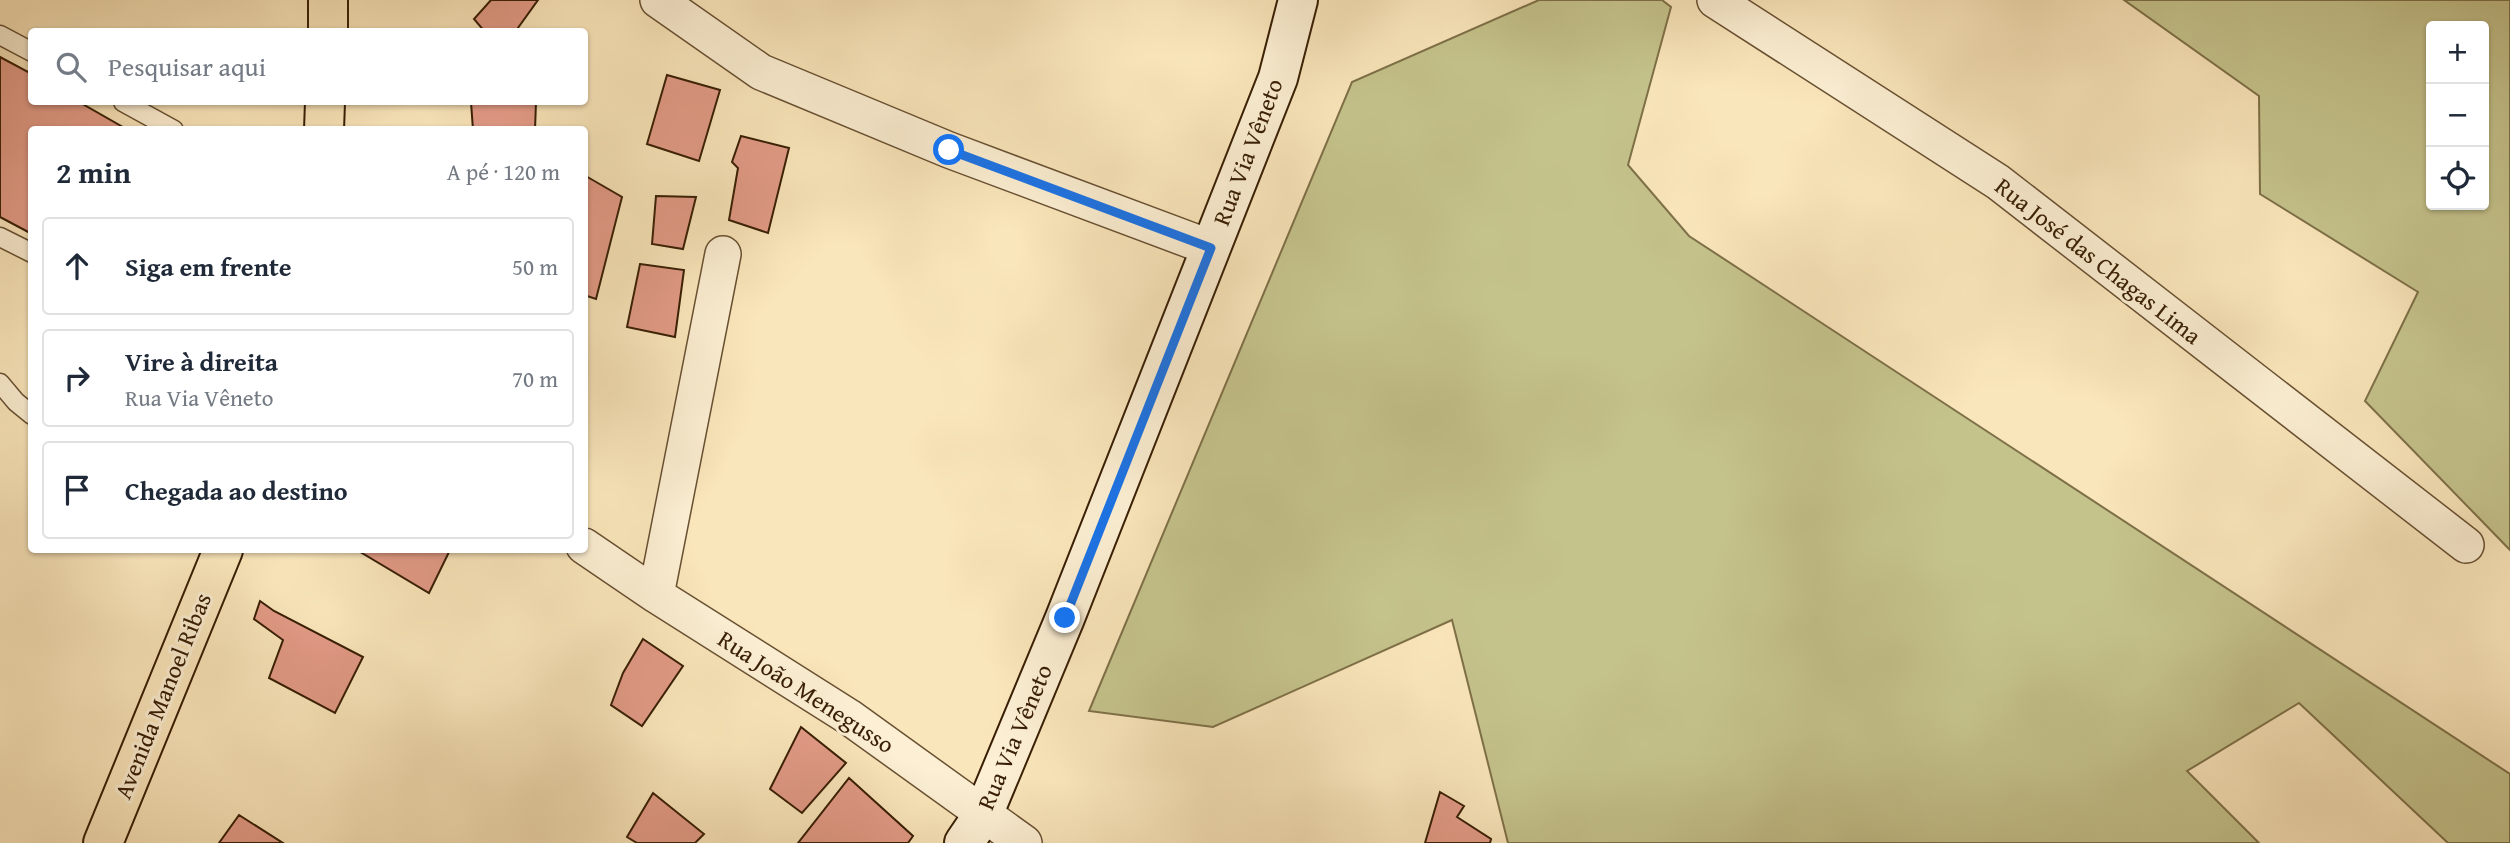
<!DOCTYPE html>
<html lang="pt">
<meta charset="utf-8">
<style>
:root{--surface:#fff;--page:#f6f6f7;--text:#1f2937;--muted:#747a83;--line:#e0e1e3}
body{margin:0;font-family:"Gentium Book Plus",serif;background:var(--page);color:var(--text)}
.controls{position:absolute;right:21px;top:21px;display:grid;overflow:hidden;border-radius:7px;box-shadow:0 2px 5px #0004}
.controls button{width:63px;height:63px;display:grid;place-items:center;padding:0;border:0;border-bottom:2px solid var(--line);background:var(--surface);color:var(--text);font:35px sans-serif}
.stop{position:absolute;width:21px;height:21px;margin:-16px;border:5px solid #1a73e8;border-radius:50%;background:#fff}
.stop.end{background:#1a73e8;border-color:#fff;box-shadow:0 2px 7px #0008}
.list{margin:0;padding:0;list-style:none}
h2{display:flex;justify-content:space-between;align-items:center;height:91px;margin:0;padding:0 28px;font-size:30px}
h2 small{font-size:23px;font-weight:400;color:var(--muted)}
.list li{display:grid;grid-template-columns:46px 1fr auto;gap:21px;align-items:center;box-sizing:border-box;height:98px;margin:0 14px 14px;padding:0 14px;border:2px solid var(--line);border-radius:7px}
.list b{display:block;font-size:26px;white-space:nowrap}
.list p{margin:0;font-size:23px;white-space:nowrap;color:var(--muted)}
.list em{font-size:23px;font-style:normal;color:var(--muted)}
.icon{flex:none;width:38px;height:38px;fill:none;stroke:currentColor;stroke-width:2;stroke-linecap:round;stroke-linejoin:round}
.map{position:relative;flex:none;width:2510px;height:843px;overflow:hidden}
.search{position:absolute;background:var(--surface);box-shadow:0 2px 5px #0004;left:28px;top:28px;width:560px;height:77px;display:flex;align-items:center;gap:18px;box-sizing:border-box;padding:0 24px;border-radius:7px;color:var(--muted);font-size:26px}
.panel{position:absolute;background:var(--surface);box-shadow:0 2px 5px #0004;left:28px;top:126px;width:560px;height:427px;border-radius:7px}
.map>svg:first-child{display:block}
</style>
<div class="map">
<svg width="2510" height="843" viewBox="0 0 2510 843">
<rect width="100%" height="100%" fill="#fae6bb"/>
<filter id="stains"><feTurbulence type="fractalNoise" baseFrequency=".00286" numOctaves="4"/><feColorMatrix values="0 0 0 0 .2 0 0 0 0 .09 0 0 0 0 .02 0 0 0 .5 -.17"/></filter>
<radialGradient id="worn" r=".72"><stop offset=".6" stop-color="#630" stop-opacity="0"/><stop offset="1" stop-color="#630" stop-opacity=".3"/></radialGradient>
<path fill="#c5c38c" stroke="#7e7048" stroke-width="2" fill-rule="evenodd" d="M 1539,0 L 1662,0 L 1671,7 L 1628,165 L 1689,236 L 2510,774 L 2510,843 L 2448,843 L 2299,703 L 2187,771 L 2259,843 L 1508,843 L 1452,620 L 1213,727 L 1089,711 L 1352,82 Z
M 2124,0 L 2510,0 L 2510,550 L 2365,401 L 2418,292 L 2260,194 L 2259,96 ZM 2431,26 L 2484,26 L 2484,205 L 2431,205 Z"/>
<path fill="#e39b87" stroke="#381e04" stroke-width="2" d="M 491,0 L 538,0 L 515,32 L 485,32 L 474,19 Z
M 0,57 L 32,74 L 32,102 L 79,102 L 128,130 L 32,130 L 32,234 L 0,217 Z
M 667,75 L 720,90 L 699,161 L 647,144 Z
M 471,102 L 536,102 L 535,130 L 473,130 Z
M 741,136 L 789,148 L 768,233 L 729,220 L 738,168 L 732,162 Z
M 584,175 L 622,197 L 596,299 L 584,295 Z
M 656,196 L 696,197 L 683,249 L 652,244 Z
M 640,264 L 684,270 L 675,337 L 627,327 Z
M 357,550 L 450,550 L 429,593 Z
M 260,601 L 274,611 L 363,657 L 335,713 L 269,678 L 283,640 L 254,619 Z
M 643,639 L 683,666 L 642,726 L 611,705 L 623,673 Z
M 801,727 L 846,763 L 802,813 L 770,789 Z
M 849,778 L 913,836 L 908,843 L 798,843 Z
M 1440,792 L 1464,806 L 1457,817 L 1491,839 L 1490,843 L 1425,843 Z
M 653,793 L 704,834 L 695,843 L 637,843 L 627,837 Z
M 239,815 L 283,843 L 219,843 Z"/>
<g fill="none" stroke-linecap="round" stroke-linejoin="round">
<g stroke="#685032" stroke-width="21">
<path id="service" d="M 0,35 L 32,52
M 123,102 L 174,130
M 0,237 L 32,253
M 0,383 L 16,402 L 32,415"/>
</g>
<g stroke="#685032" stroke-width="38">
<path id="minor" d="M 658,0 L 761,72 L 949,150 L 1211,248
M 1715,0 L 1998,182 L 2466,545
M 584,546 L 656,595 L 849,717 L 1024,843
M 656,595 L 723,254"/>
</g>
<g stroke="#381e04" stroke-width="42">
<path id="secondary" d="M 964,843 L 983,815 L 1065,618 L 1278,78 L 1298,0"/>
</g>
<g stroke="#381e04" stroke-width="42">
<path id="primary" d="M 328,32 L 328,0
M 324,130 L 325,102
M 103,843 L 223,550"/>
</g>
<use href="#service" stroke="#fcefd3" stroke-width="18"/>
<use href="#minor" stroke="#fcefd3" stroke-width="35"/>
<use href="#secondary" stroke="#fcefd3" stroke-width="38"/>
<use href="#primary" stroke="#fae6bb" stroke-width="38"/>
</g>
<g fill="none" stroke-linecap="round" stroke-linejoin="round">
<path stroke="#1a73e8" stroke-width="9" d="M 949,150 L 1211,248 L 1065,618"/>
</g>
<g text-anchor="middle" stroke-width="6" stroke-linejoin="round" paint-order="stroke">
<g font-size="24" fill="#381e04" stroke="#fcefd3">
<text transform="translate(1248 152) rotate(-69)" y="8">Rua Via Vêneto</text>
<text transform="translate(2098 261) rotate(38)" y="8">Rua José das Chagas Lima</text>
<text transform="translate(806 692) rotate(33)" y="8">Rua João Menegusso</text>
<text transform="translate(163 696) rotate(-68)" y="8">Avenida Manoel Ribas</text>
<text transform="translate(1015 737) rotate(-67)" y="8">Rua Via Vêneto</text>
</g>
</g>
<rect width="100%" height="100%" filter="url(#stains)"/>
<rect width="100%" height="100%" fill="url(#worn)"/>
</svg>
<div class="controls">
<button>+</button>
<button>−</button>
<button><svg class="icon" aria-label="locate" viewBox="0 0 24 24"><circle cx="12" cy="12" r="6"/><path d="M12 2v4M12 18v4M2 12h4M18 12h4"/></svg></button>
</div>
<div class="stop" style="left:949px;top:150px"></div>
<div class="stop end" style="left:1065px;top:618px"></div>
<div class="search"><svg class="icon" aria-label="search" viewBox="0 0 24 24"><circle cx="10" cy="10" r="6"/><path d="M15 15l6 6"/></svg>Pesquisar aqui</div>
<section class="panel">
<h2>2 min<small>A pé · 120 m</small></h2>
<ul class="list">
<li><svg class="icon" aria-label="ahead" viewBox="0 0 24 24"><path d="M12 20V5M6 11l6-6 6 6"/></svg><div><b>Siga em frente</b></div><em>50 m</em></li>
<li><svg class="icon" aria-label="right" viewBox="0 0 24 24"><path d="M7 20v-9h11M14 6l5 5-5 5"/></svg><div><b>Vire à direita</b><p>Rua Via Vêneto</p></div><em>70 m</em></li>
<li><svg class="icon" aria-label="arrive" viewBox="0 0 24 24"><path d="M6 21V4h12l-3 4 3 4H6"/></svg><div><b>Chegada ao destino</b></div></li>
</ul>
</section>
</div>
